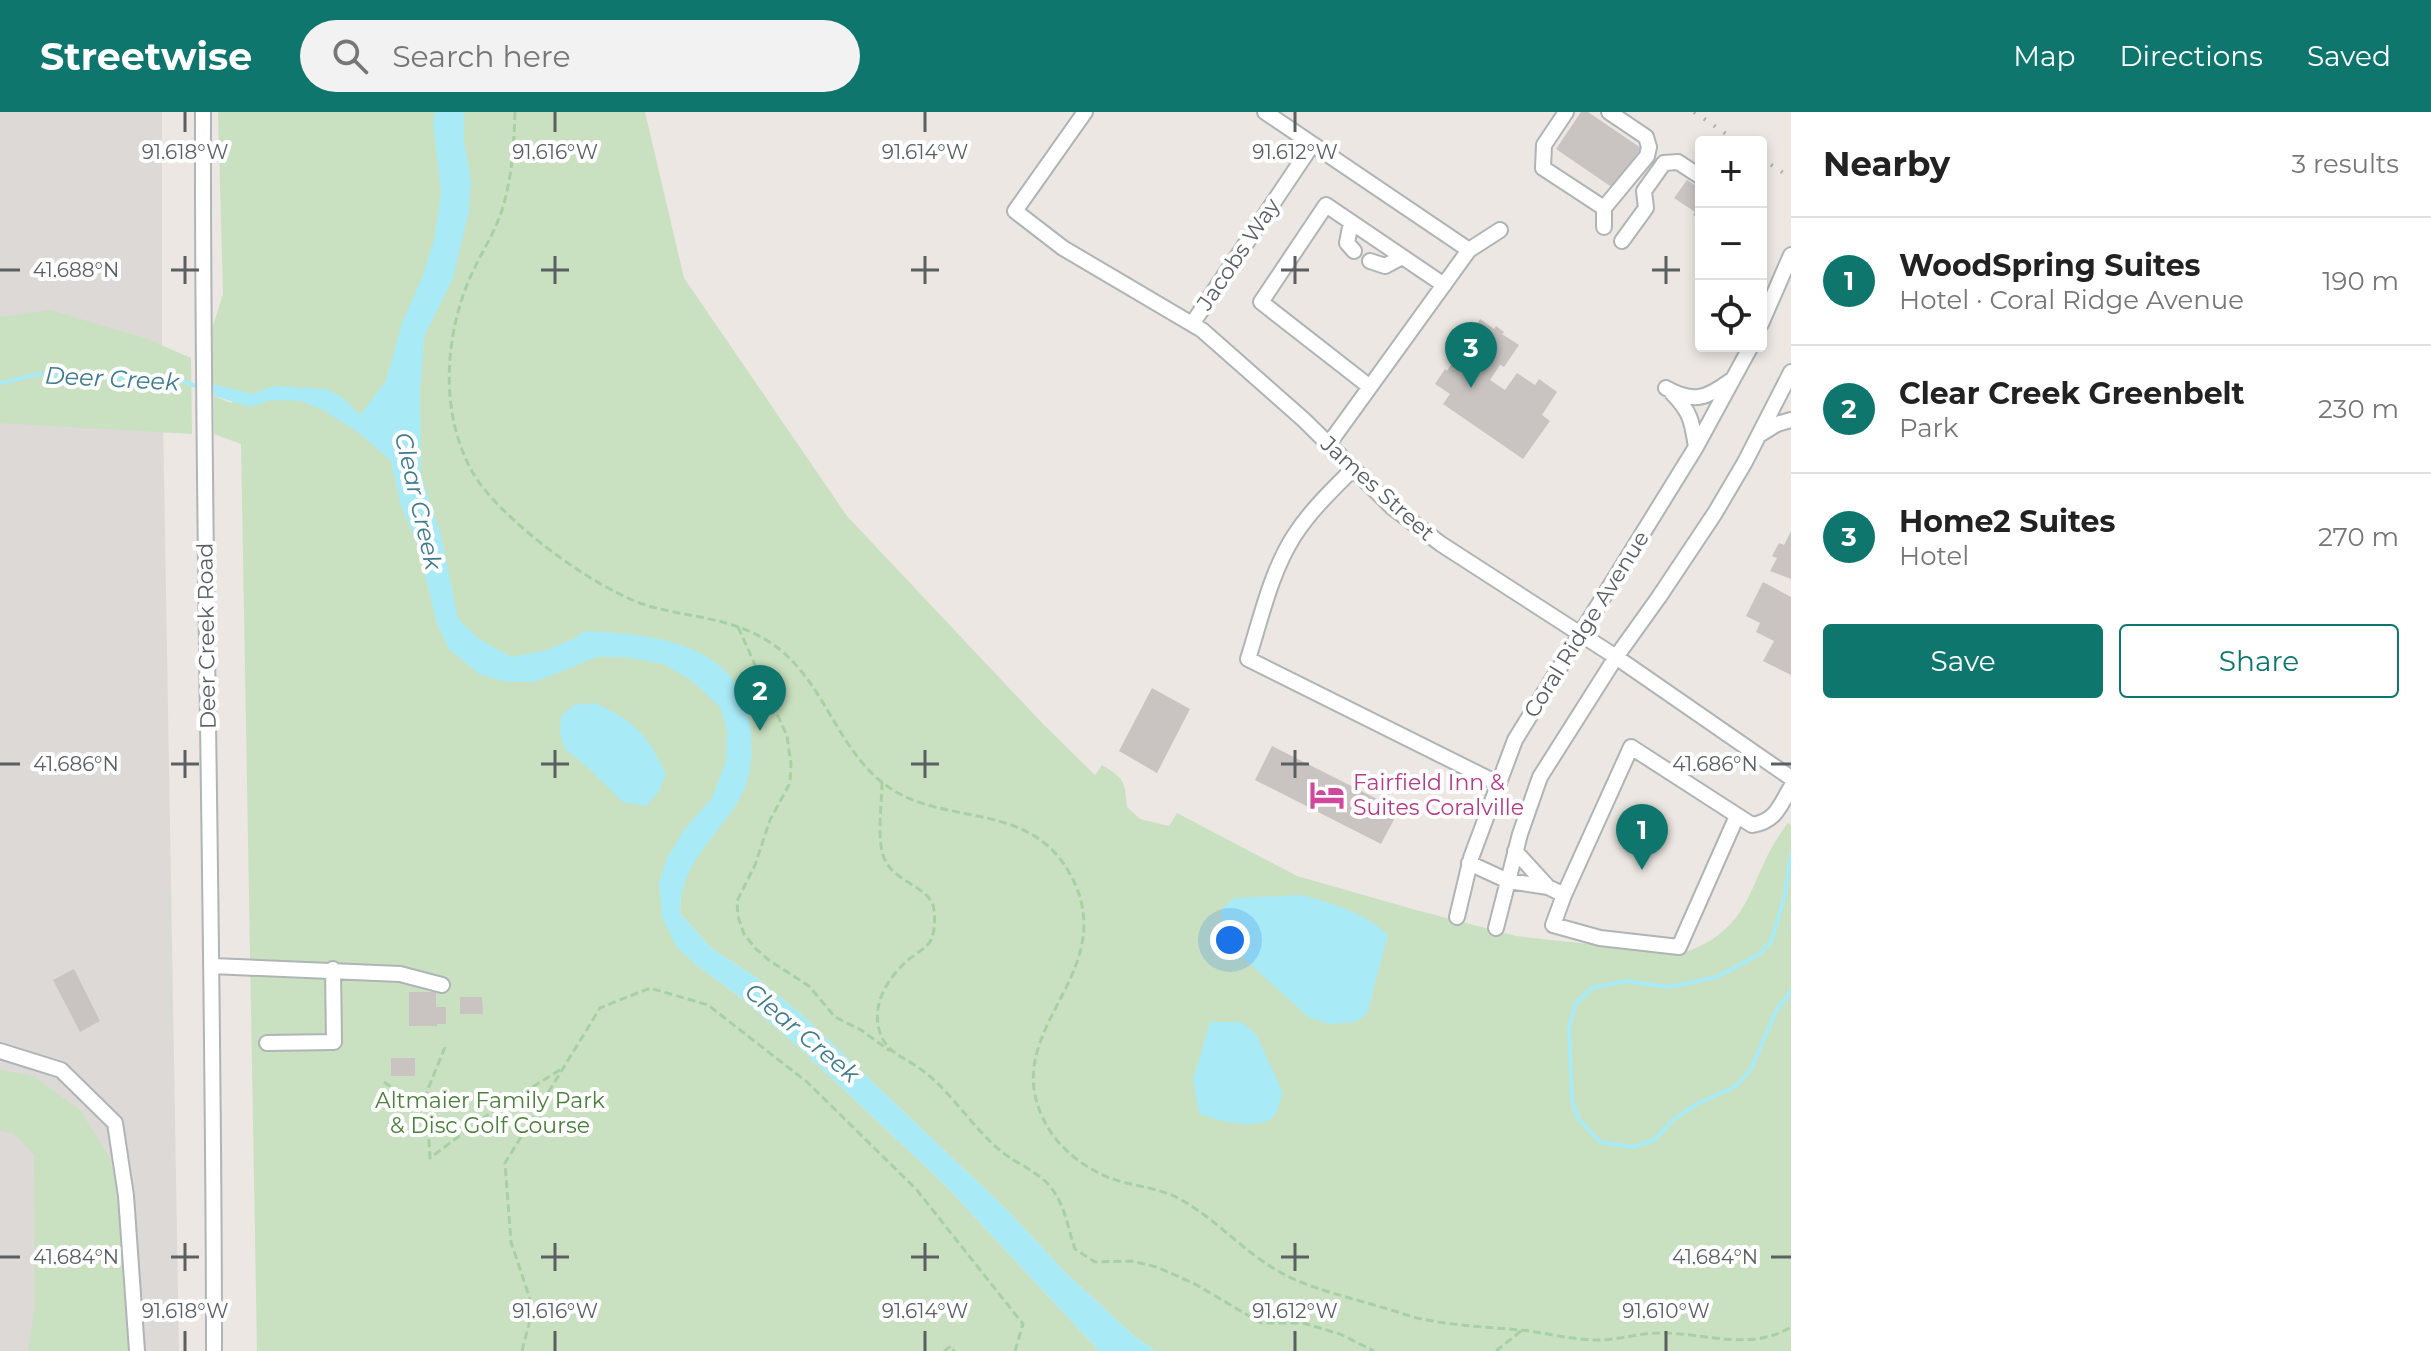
<!DOCTYPE html>
<meta charset="utf-8">
<style>
:root{--surface:#fff;--page:#f2f2f2;--text:#222;--muted:#767676;--line:#e0e0e0;--accent:#0f766e}
body{margin:0;font-family:Montserrat,sans-serif;background:var(--page);color:var(--text)}
.controls{position:absolute;right:24px;top:24px;display:grid;overflow:hidden;border-radius:8px;box-shadow:0 4px 12px #0003}
.controls button{width:72px;height:72px;display:grid;place-items:center;padding:0;border:0;border-bottom:2px solid var(--line);background:var(--surface);color:var(--text);font:40px sans-serif}
.you{position:absolute;left:1230px;top:828px;width:28px;height:28px;margin:-20px;border:6px solid #fff;border-radius:50%;background:#1a73e8;box-shadow:0 0 0 12px #1a73e833}
.badge{display:grid;place-items:center;width:52px;height:52px;border-radius:50%;background:var(--accent);color:#fff;font-size:26px;font-weight:700}
.pin{position:absolute;translate:-50% -66px;filter:drop-shadow(0 2px 4px #0008)}
.pin::after{content:'';position:absolute;top:42px;width:28px;height:24px;background:inherit;clip-path:polygon(0 0,100% 0,50% 100%)}
.list{margin:0;padding:0;list-style:none}
h2{display:flex;justify-content:space-between;align-items:center;height:104px;margin:0;padding:0 32px;font-size:34px}
h2 small{font-size:26px;font-weight:400;color:var(--muted)}
.list li{display:grid;grid-template-columns:52px 1fr auto;gap:24px;align-items:center;box-sizing:border-box;height:128px;padding:0 32px;border-top:2px solid var(--line)}
.list b{display:block;font-size:30px;white-space:nowrap}
.list p{margin:0;font-size:26px;white-space:nowrap;color:var(--muted)}
.list em{font-size:26px;font-style:normal;color:var(--muted)}
.actions{display:flex;gap:16px;padding:24px 32px}
.actions a{flex:1;padding:18px 0;border:2px solid var(--accent);border-radius:8px;text-align:center;font-size:28px;color:var(--accent)}
.actions .main{background:var(--accent);color:#fff}
.icon{flex:none;width:44px;height:44px;fill:none;stroke:currentColor;stroke-width:2;stroke-linecap:round;stroke-linejoin:round}
.map{position:relative;flex:none;width:1791px;height:1239px;overflow:hidden}
header{display:flex;align-items:center;gap:48px;box-sizing:border-box;height:112px;padding:0 40px;background:var(--accent);color:#fff}
header strong{font-size:38px}
nav{display:flex;gap:44px;margin-inline-start:auto;font-size:28px}
.search{width:560px;height:72px;background:var(--page);display:flex;align-items:center;gap:20px;box-sizing:border-box;padding:0 28px;border-radius:44px;color:var(--muted);font-size:30px}
main{display:flex}
aside{flex:1;background:var(--surface)}
.map>svg:first-child{display:block}
</style>
<header>
<strong>Streetwise</strong>
<div class="search"><svg class="icon" aria-label="search" viewBox="0 0 24 24"><circle cx="10" cy="10" r="6"/><path d="M15 15l6 6"/></svg>Search here</div>
<nav><a>Map</a><a>Directions</a><a>Saved</a></nav>
</header>
<main>
<div class="map">
<svg width="1791" height="1239" viewBox="0 0 1791 1239">
<rect width="100%" height="100%" fill="#ece7e2"/>
<path fill="#ddd9d6" d="M 0,0 L 162,0 L 162,246 L 179,1239 L 0,1239 Z"/>
<path fill="#cae1c1" d="M 218,0 L 645,0 L 684,166 L 847,404 L 1043,612 L 1095,663 L 1102,653 C 1124,666 1125,669 1127,695 L 1140,707 L 1169,714 L 1177,701 L 1297,764 L 1416,798 L 1516,824 L 1680,842 C 1759,816 1745,765 1788,711 L 1791,713 L 1791,1239 L 1156,1239 L 1134,1224 L 1064,1159 L 1006,1097 L 801,902 L 754,864 L 711,836 L 680,801 L 681,776 L 660,771 L 695,852 L 740,885 L 802,938 L 946,1074 L 1099,1239 L 257,1239 L 241,332 L 214,322 L 214,284 L 231,291 L 242,280 L 213,272 L 213,214 L 223,182 Z
M 50,198 L 145,226 L 191,246 L 192,322 L 0,311 L 0,205 Z
M 0,958 L 34,964 L 80,998 L 110,1046 L 122,1110 L 131,1239 L 28,1239 L 35,1193 L 34,1043 L 13,1021 L 0,1019 Z"/>
<path fill="#a8eaf6" d="M 435,0 L 464,0 L 464,29 L 471,68 L 469,99 L 453,166 L 424,225 L 420,284 L 421,363 L 441,423 L 458,507 L 479,527 L 512,545 L 547,538 L 575,526 L 584,519 C 654,522 746,531 751,620 C 753,645 751,669 737,691 C 714,728 679,754 680,801 L 711,836 L 754,864 L 801,902 L 1006,1097 L 1064,1159 L 1134,1224 L 1156,1239 L 1099,1239 L 946,1074 L 802,938 L 740,885 L 695,852 L 676,834 L 662,805 L 659,771 L 667,746 L 684,718 L 712,686 L 726,649 L 727,618 L 720,595 L 691,568 L 663,552 L 625,545 L 597,545 L 535,570 L 506,570 L 479,562 L 449,537 L 437,511 L 417,431 L 401,394 L 391,349 L 359,321 L 323,298 L 301,289 L 271,288 L 250,295 L 214,284 L 213,272 L 253,282 L 274,274 L 326,277 L 343,286 L 360,303 L 386,269 L 402,211 L 423,163 L 435,124 L 441,80 L 433,10 Z
M 595,591 C 636,610 646,621 666,662 L 658,681 L 646,694 L 623,690 L 585,653 L 565,637 L 560,622 L 561,604 L 574,593 Z
M 1302,783 C 1334,792 1363,800 1388,823 L 1367,902 L 1356,910 L 1329,912 L 1308,905 L 1227,831 L 1221,810 L 1222,797 L 1234,786 Z
M 1210,910 L 1241,910 L 1256,922 L 1283,981 C 1280,988 1278,999 1273,1005 C 1260,1019 1214,1009 1199,1001 L 1193,968 Z"/>
<g fill="none" stroke-linecap="round" stroke-linejoin="round">
<path stroke="#a8eaf6" stroke-width="4" d="M 0,271 L 39,262 L 182,269 L 199,275
M 1791,742 L 1784,787 L 1771,830 L 1758,843 L 1717,865 L 1669,875 L 1626,869 L 1592,876 L 1576,891 L 1569,915 L 1572,988 L 1578,1006 L 1600,1030 L 1633,1035 L 1654,1028 L 1674,1007 L 1697,992 L 1736,974 L 1751,957 L 1777,897 L 1791,879"/>
</g>
<path fill="#c9c4c1" d="M 1581,0 L 1588,0 L 1641,36 L 1613,76 L 1556,37 Z
M 1687,68 L 1701,77 L 1701,109 L 1693,103 L 1695,100 L 1674,86 Z
M 1480,207 L 1494,217 L 1496,214 L 1504,220 L 1502,222 L 1519,233 L 1504,255 L 1500,253 L 1490,268 L 1505,278 L 1517,261 L 1535,273 L 1539,267 L 1557,280 L 1542,303 L 1550,309 L 1523,347 L 1443,292 L 1450,282 L 1435,272 L 1445,257 L 1447,259 Z
M 1791,419 L 1791,467 L 1770,459 L 1777,446 L 1772,444 L 1779,431 L 1784,433 Z
M 1763,470 L 1791,485 L 1791,563 L 1763,549 L 1774,529 L 1756,520 L 1760,511 L 1746,504 Z
M 1152,576 L 1190,597 L 1157,661 L 1119,639 Z
M 1272,634 L 1399,698 L 1381,732 L 1255,668 Z
M 74,857 L 100,909 L 80,920 L 53,868 Z
M 409,880 L 436,880 L 436,895 L 446,895 L 446,912 L 437,912 L 437,914 L 409,914 Z
M 460,885 L 482,885 L 483,902 L 460,902 Z
M 391,946 L 415,946 L 415,964 L 391,964 Z"/>
<g fill="none" stroke-linecap="round" stroke-linejoin="round">
<g stroke="#afb4b6" stroke-width="18">
<path id="minor" d="M 203,0 C 202,413 214,826 214,1239
M 1085,0 L 1015,99 L 1063,136 L 1202,218 L 1304,308 L 1392,395 L 1441,432 L 1616,545 L 1791,666
M 1265,0 L 1469,138
M 1566,0 L 1544,33 L 1543,56 L 1604,96
M 1351,110 L 1347,131 L 1354,139
M 1604,115 L 1604,96 L 1647,44 L 1649,35 L 1646,25 L 1609,0
M 1622,129 L 1646,96 L 1644,79 L 1664,51 L 1678,50 L 1701,65
M 1370,149 L 1385,154 L 1402,145
M 1192,212 L 1312,33
M 1761,212 L 1791,143
M 1370,275 L 1261,190 L 1326,93 L 1444,173
M 1666,276 C 1693,291 1706,287 1730,269
M 1672,281 C 1691,300 1692,310 1696,335
M 1759,323 L 1777,312 L 1791,308
M 1328,333 L 1469,138 L 1500,118
M 1352,358 C 1332,378 1310,399 1294,424 C 1271,460 1261,506 1248,547 L 1497,671
M 1515,739 L 1548,775
M 1469,751 L 1508,769 L 1548,775 L 1564,783 L 1631,635 L 1752,713 C 1776,709 1779,695 1791,675
M 1564,783 L 1553,813 L 1600,826 L 1679,835 L 1737,704
M 1457,805 L 1471,746 L 1515,628 L 1696,335 L 1751,234
M 1496,816 L 1520,722 L 1540,665 L 1616,545 L 1659,485 L 1715,401 L 1745,350 L 1791,260
M 212,854 L 400,862 L 442,873
M 267,931 L 334,930 L 333,857
M 0,939 L 61,958 L 115,1011 L 126,1084 L 137,1239"/>
</g>
<path stroke="#a7d1a5" stroke-width="3" stroke-dasharray="8 4" stroke-linecap="butt" d="M 515,0 C 514,33 512,66 502,98 C 494,123 479,144 469,168 C 444,228 440,303 473,361 C 500,408 603,484 656,496 C 696,506 735,507 771,531 C 828,569 837,647 898,681 C 943,706 1002,698 1043,730 C 1058,741 1069,758 1076,774 C 1115,869 994,921 1047,1014 C 1063,1042 1094,1063 1126,1071 C 1144,1075 1162,1078 1178,1086 C 1221,1109 1249,1148 1296,1168 C 1326,1181 1359,1188 1391,1198 C 1401,1201 1411,1205 1422,1207 C 1455,1214 1488,1215 1521,1218 C 1547,1221 1573,1228 1598,1228 C 1620,1228 1642,1220 1664,1221 C 1708,1222 1752,1239 1791,1215
M 738,515 L 787,624 L 791,652 L 790,671 L 770,708 L 755,753 L 737,789 L 738,804 L 744,822 L 756,837 L 770,849 L 809,874 L 835,905 L 861,918 L 890,939
M 882,670 C 882,690 877,724 883,743 C 891,771 932,774 934,798 C 935,808 935,819 931,828 C 927,836 915,842 908,848 C 889,865 872,890 879,917 C 884,939 900,943 916,954 C 949,975 971,1015 1002,1040 C 1016,1051 1034,1058 1047,1071 C 1065,1090 1067,1114 1075,1137 L 1095,1150 L 1131,1149 L 1157,1155 L 1195,1172 L 1261,1211 L 1303,1211 L 1340,1222 L 1374,1239
M 445,935 L 426,982 L 430,1046 L 486,1004 L 563,956
M 384,970 L 427,999
M 522,1239 L 533,1196 L 511,1130 L 505,1051 L 600,896 L 650,876 L 708,893 L 807,970 L 916,1077 L 1023,1212 L 1015,1239
M 944,1239 L 951,1234 L 954,1239
M 1496,1239 L 1521,1219"/>
<use href="#minor" stroke="#fff" stroke-width="14"/>
<path stroke="#b0b1b1" stroke-width="4" stroke-dasharray="2 10" stroke-linecap="butt" d="M 1694,0 L 1738,30
M 1761,46 L 1791,66"/>
</g>
<path fill="none" stroke="#5a5f61" stroke-width="3" d="M 185,0 L 185,20M 555,0 L 555,20M 925,0 L 925,20M 1295,0 L 1295,20M 185,144 L 185,172M 555,144 L 555,172M 925,144 L 925,172M 1295,144 L 1295,172M 1666,144 L 1666,172M 0,158 L 20,158M 171,158 L 199,158M 541,158 L 569,158M 911,158 L 939,158M 1281,158 L 1309,158M 1652,158 L 1680,158M 185,638 L 185,666M 555,638 L 555,666M 925,638 L 925,666M 1295,638 L 1295,666M 0,652 L 20,652M 171,652 L 199,652M 541,652 L 569,652M 911,652 L 939,652M 1281,652 L 1309,652M 1771,652 L 1791,652M 185,1131 L 185,1159M 555,1131 L 555,1159M 925,1131 L 925,1159M 1295,1131 L 1295,1159M 0,1145 L 20,1145M 171,1145 L 199,1145M 541,1145 L 569,1145M 911,1145 L 939,1145M 1281,1145 L 1309,1145M 1771,1145 L 1791,1145M 185,1219 L 185,1239M 555,1219 L 555,1239M 925,1219 L 925,1239M 1295,1219 L 1295,1239M 1666,1219 L 1666,1239"/>
<defs>
<g id="hotel-bare" transform="scale(2.76)"><path d="M-6-4.5h1.5V1H6V5H4.5V3h-9V5H-6ZM-4 0a1.8 1.8 0 1 1 3.6 0ZM.5 0V-2.5h3Q6-2.5 6 0Z" fill="#d1479c" stroke="#fff" stroke-width="2.5" paint-order="stroke"/></g>
</defs>
<g fill-rule="evenodd">
<use href="#hotel-bare" x="1327" y="683"/>
</g>
<g text-anchor="middle" stroke-width="8" stroke-linejoin="round" paint-order="stroke">
<g font-size="22" fill="#5a5f61" stroke="#fff">
<text transform="translate(1238 142) rotate(-56)" y="8">Jacobs Way</text>
<text transform="translate(1378 376) rotate(42)" y="8">James Street</text>
<text transform="translate(1586 512) rotate(-58)" y="8">Coral Ridge Avenue</text>
<text transform="translate(206 524) rotate(-91)" y="8">Deer Creek Road</text>
</g>
<g font-size="22" fill="#b23c85" stroke="#fff" text-anchor="start">
<text x="1353" y="678">Fairfield Inn &amp;<tspan x="1353" dy="25">Suites Coralville</tspan></text>
</g>
<g font-size="22" fill="#4c7e3d" stroke="#fff">
<text x="490" y="996">Altmaier Family Park<tspan x="490" dy="25">&amp; Disc Golf Course</tspan></text>
</g>
<g font-size="24" font-style="italic" fill="#3f7b8d" stroke="#fff">
<text transform="translate(112 267) rotate(3)" y="8">Deer Creek</text>
<text transform="translate(418 389) rotate(77)" y="8">Clear Creek</text>
<text transform="translate(802 921) rotate(40)" y="8">Clear Creek</text>
</g>
</g>
<g font-size="20" text-anchor="middle" fill="#5a5f61" stroke="#fff" stroke-width="8" stroke-linejoin="round" paint-order="stroke">
<text x="185" y="47">91.618°W</text>
<text x="555" y="47">91.616°W</text>
<text x="925" y="47">91.614°W</text>
<text x="1295" y="47">91.612°W</text>
<text x="76" y="165">41.688°N</text>
<text x="76" y="659">41.686°N</text>
<text x="1715" y="659">41.686°N</text>
<text x="76" y="1152">41.684°N</text>
<text x="1715" y="1152">41.684°N</text>
<text x="185" y="1206">91.618°W</text>
<text x="555" y="1206">91.616°W</text>
<text x="925" y="1206">91.614°W</text>
<text x="1295" y="1206">91.612°W</text>
<text x="1666" y="1206">91.610°W</text>
</g>
</svg>
<div class="controls">
<button>+</button>
<button>−</button>
<button><svg class="icon" aria-label="locate" viewBox="0 0 24 24"><circle cx="12" cy="12" r="6"/><path d="M12 2v4M12 18v4M2 12h4M18 12h4"/></svg></button>
</div>
<div class="you"></div>
<div class="pin badge" style="left:1642px;top:758px">1</div>
<div class="pin badge" style="left:760px;top:619px">2</div>
<div class="pin badge" style="left:1471px;top:276px">3</div>
</div>
<aside>
<h2>Nearby<small>3 results</small></h2>
<ul class="list">
<li><span class="badge">1</span><div><b>WoodSpring Suites</b><p>Hotel · Coral Ridge Avenue</p></div><em>190 m</em></li>
<li><span class="badge">2</span><div><b>Clear Creek Greenbelt</b><p>Park</p></div><em>230 m</em></li>
<li><span class="badge">3</span><div><b>Home2 Suites</b><p>Hotel</p></div><em>270 m</em></li>
</ul>
<div class="actions"><a class="main">Save</a><a>Share</a></div>
</aside>
</main>
